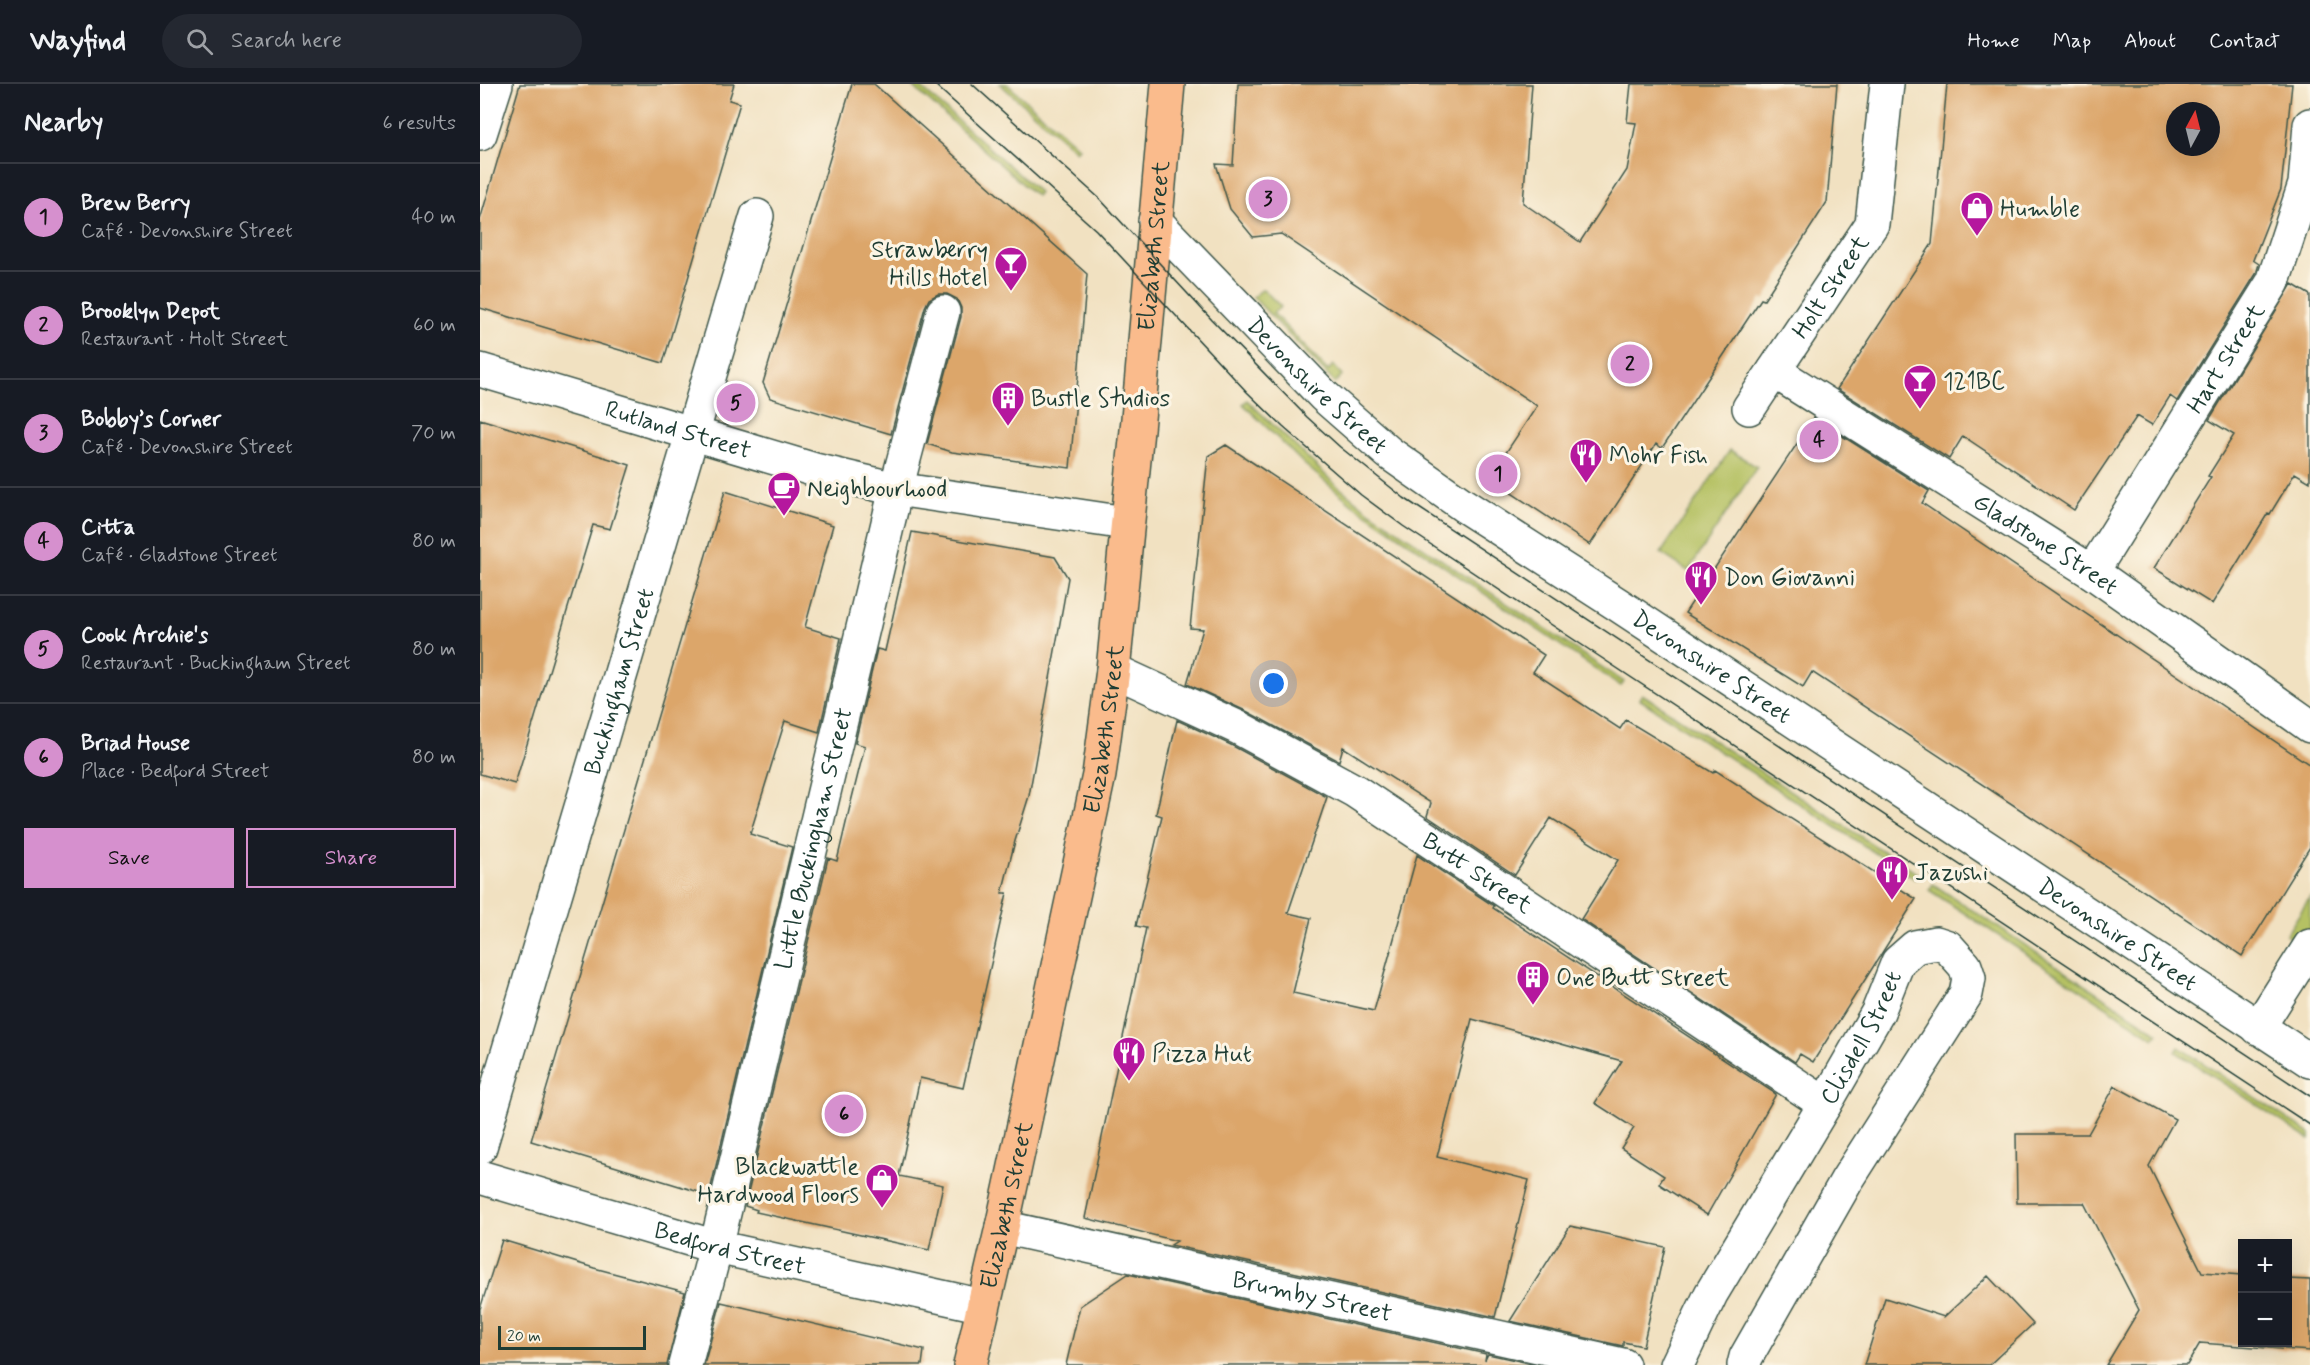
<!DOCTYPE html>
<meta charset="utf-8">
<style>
:root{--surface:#171b24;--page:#242831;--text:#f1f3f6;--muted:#9ea1a6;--line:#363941;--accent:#d690ce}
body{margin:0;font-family:Mynerve,sans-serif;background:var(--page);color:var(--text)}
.controls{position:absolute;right:18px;bottom:18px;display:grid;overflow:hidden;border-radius:0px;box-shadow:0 6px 24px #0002}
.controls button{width:54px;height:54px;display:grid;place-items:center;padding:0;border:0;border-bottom:2px solid var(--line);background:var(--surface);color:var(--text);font:30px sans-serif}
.compass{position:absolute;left:1686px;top:18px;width:54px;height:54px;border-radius:50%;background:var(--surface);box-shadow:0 6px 24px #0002;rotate:7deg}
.scale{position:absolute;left:18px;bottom:15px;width:148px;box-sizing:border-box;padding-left:6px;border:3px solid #1f3d34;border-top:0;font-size:16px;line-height:21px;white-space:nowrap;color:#1f3d34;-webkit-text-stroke:4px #fcf5e5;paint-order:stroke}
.you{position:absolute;left:794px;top:600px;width:21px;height:21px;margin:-15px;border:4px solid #fff;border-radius:50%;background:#1a73e8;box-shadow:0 0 0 9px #1a73e833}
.badge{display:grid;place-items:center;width:39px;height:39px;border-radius:50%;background:var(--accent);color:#111;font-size:20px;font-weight:700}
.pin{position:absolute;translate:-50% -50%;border:3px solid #fff;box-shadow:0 2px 6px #0006}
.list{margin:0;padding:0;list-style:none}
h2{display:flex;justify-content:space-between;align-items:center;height:78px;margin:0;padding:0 24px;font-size:26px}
h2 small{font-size:20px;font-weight:400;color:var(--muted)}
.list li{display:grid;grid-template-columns:39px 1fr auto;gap:18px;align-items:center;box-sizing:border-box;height:108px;padding:0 24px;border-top:2px solid var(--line)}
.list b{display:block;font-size:22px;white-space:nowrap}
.list p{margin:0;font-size:20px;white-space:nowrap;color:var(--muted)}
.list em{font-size:20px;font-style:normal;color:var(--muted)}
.actions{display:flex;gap:12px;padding:18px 24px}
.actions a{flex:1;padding:14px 0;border:2px solid var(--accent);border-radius:0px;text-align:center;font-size:21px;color:var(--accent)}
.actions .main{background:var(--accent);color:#111}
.icon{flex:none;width:33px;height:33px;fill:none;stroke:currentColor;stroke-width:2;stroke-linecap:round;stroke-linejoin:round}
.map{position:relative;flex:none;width:1830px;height:1281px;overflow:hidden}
header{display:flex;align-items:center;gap:36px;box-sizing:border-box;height:84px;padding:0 30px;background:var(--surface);border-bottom:2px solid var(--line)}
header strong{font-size:28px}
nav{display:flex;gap:33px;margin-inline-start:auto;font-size:21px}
.search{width:420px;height:54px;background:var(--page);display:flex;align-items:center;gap:15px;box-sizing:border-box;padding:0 21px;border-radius:33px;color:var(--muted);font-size:22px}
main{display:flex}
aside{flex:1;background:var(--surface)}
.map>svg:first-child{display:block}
</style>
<header>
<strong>Wayfind</strong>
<div class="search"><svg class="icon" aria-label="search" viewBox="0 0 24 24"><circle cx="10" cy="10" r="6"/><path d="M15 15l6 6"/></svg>Search here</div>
<nav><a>Home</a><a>Map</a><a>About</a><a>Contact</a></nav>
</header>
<main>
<aside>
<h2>Nearby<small>6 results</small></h2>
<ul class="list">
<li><span class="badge">1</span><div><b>Brew Berry</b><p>Café · Devonshire Street</p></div><em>40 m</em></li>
<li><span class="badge">2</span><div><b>Brooklyn Depot</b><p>Restaurant · Holt Street</p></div><em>60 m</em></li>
<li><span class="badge">3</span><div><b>Bobby’s Corner</b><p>Café · Devonshire Street</p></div><em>70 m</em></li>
<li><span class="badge">4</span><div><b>Citta</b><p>Café · Gladstone Street</p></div><em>80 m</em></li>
<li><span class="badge">5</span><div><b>Cook Archie's</b><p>Restaurant · Buckingham Street</p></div><em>80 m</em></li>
<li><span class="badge">6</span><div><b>Briad House</b><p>Place · Bedford Street</p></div><em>80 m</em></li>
</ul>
<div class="actions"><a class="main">Save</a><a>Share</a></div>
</aside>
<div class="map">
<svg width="1830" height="1281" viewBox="0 0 1830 1281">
<rect width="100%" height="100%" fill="#fcf5e5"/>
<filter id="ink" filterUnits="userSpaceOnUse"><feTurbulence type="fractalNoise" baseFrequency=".0167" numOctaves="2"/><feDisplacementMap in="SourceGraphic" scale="12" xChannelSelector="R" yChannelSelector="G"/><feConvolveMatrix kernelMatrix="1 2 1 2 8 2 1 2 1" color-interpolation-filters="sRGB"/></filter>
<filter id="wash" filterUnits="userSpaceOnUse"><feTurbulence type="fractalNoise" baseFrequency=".008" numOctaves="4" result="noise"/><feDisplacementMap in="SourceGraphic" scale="24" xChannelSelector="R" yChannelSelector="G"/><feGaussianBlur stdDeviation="1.35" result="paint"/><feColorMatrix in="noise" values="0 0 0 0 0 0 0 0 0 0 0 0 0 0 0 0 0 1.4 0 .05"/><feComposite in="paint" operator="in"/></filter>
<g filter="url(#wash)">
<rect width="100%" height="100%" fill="#f1e1c1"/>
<path fill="#b5c163" stroke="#6a7f4c" stroke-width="1.5" d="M 430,0 L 437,0 L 559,108 L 556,112 Z
M 520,0 L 527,0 L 599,64 L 596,67 Z
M 783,205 L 801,223 L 793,229 L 848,287 L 853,281 L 862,291 L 855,299 L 773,213 Z
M 767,316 L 855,400 L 889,427 L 1144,598 L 1141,602 L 872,420 L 824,380 L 763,320 Z
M 1250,366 L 1277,383 L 1208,487 L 1181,469 Z
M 1162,610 L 1438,790 L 1435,795 L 1159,615 Z
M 1453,800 L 1678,949 L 1674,954 L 1449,806 Z
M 1830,813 L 1830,853 L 1824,863 L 1806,851 Z
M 1699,963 L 1830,1050 L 1830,1056 L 1696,968 Z"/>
<g id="blocks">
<path fill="#dca66b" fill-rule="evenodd" d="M 40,0 L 254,0 L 249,16 L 260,19 L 183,279 L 0,224 L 0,136 Z
M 372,0 L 394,0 L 607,190 L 590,384 L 472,368 L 447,360 L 481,233 L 481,224 L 477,215 L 467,210 L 458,210 L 449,215 L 445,223 L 411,350 L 290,314 L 283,299 Z
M 758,0 L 1052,0 L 1043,119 L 1100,158 L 1147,86 L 1156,39 L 1147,38 L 1151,0 L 1357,0 L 1347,118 L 1284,216 L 1281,215 L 1182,364 L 1176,360 L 1110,461 L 1009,394 L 1057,322 L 801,150 L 773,153 L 750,125 L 736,80 L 753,81 Z
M 1467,0 L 1812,0 L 1801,105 L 1773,176 L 1779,180 L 1776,190 L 1697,317 L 1690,312 L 1672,341 L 1657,332 L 1594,426 L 1483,352 L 1469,375 L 1357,305 L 1452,160 ZM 1695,27 L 1731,27 L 1731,63 L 1695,63 Z
M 1812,200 L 1830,211 L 1830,398 L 1815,389 L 1790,430 L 1788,429 L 1732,520 L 1674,484 L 1731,393 L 1728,392 L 1754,351 L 1729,336 Z
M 1334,334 L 1449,407 L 1442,419 L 1830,681 L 1830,763 L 1762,872 L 1332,588 L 1323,603 L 1205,529 Z
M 0,335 L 150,381 L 130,445 L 113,441 L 35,700 L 0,690 Z
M 746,361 L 1064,571 L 1053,588 L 1140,645 L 1146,636 L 1233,689 L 1235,686 L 1436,815 L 1333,978 L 1320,970 L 1315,978 L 1101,835 L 1138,776 L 1071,734 L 1035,791 L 947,732 L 951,719 L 863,663 L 859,677 L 768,628 L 707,600 L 723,545 L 710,544 L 728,372 Z
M 245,407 L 353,441 L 325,543 L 361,554 L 339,648 L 305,637 L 270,750 L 312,763 L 229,1111 L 51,1057 Z
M 432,448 L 575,473 L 588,494 L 549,712 L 535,757 L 522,809 L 527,809 L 483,1004 L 440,994 L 419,1092 L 463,1101 L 449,1166 L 276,1128 L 277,1126 L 265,1122 L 348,774 L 357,777 L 371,718 L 385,662 L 375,659 L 397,565 L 405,567 Z
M 697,636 L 751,661 L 847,713 L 808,829 L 831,834 L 813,909 L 894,927 L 937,771 L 1014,822 L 1013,824 L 1296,1010 L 1227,1131 L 1179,1100 L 1184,1092 L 1141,1064 L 1154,1044 L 1115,1019 L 1142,977 L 992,935 L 957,1073 L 1049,1096 L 1015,1233 L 691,1161 L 697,1157 L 605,1134 L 666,844 L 656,842 L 682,732 L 676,730 Z
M 1635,1002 L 1695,1035 L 1669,1082 L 1722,1188 L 1762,1191 L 1762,1258 L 1808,1258 L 1808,1195 L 1830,1196 L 1830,1267 L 1720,1259 L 1707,1281 L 1626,1281 L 1659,1226 L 1604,1119 L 1537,1119 L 1536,1050 L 1608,1050 Z
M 1090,1142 L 1185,1163 L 1163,1262 L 1143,1258 L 1143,1262 L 1030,1237 Z
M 22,1156 L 114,1184 L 205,1208 L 187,1281 L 0,1281 L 0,1225 Z
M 648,1190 L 1006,1270 L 1005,1276 L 1008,1270 L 1057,1281 L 586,1281 L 600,1222 Z
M 1508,1192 L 1553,1240 L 1509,1281 L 1384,1281 L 1405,1214 L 1464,1233 Z
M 241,1218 L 444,1266 L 442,1281 L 224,1281 Z"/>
</g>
</g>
<g filter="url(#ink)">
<use href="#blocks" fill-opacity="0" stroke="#3e5649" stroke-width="1.5"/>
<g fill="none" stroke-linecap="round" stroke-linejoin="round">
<g stroke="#3e5649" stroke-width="36">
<g id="minor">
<path d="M 0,50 L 16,0"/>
<path id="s1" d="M 675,137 L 844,312 L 909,369 L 983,421 L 1137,520 L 1830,977"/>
<path id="s2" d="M 0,286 L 335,386 L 416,405 L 646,439"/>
<path id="s3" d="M 1294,287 L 1612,488 L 1830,642"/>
<path id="s4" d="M 1269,324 L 1392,140 L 1407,0"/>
<path id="s5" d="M 1612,488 L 1793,198 L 1825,100 L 1830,41"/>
<path id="s6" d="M 633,586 L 759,644 L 875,707 L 1345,1020"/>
<path d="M 1778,944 L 1830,862"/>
<path id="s7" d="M 0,1063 L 277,132"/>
<path id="s8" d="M 0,1093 L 236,1163 L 503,1222"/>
<path id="s9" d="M 522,1143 L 1143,1281"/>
<path id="s10" d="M 205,1281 L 236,1163 L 416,405 L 463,228"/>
<path id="s11" d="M 1197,1281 L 1231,1210 L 1345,1020 L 1398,928 L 1418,878 L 1435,863 L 1456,859 L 1468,863 L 1485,882 L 1489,894 L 1486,910 L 1367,1096 L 1266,1273 L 1264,1281"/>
</g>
</g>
<g stroke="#3e5649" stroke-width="36">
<g id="major">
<path id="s12" d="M 490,1281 L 522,1143 L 619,691 L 633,586 L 657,346 L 688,0"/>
</g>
</g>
<use href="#minor" stroke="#fff" stroke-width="33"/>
<use href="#major" stroke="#fabb8c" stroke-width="33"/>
<path stroke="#1f3d34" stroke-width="1.5" d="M 454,0 L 616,146 L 767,308 L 803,343 L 881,411 L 923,442 L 1102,561 L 1830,1041
M 492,0 L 619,114 L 732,236 L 827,333 L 860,363 L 924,414 L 1830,1012"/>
</g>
</g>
<defs>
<g id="shop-pin" transform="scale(1.725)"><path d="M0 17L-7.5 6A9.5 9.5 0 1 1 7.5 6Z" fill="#b5179e" stroke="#fcf5e5"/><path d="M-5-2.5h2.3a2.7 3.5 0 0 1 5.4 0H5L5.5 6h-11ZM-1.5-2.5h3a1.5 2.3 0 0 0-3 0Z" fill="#fff"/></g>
<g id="bar-pin" transform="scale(1.725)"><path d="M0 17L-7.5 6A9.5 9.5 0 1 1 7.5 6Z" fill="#b5179e" stroke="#fcf5e5"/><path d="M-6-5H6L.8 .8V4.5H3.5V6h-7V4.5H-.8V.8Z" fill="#fff"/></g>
<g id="building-pin" transform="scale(1.725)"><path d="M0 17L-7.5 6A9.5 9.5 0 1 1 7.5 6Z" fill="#b5179e" stroke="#fcf5e5"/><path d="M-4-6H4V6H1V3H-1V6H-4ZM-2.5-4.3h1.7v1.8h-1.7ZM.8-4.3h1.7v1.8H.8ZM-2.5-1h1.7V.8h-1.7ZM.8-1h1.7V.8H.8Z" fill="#fff"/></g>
<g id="restaurant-pin" transform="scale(1.725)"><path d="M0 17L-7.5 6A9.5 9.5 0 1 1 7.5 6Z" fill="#b5179e" stroke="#fcf5e5"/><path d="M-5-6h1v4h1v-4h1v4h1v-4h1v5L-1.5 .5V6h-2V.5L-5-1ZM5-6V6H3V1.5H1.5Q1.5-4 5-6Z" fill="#fff"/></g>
<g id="cafe-pin" transform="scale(1.725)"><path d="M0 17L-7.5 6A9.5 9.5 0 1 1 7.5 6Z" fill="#b5179e" stroke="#fcf5e5"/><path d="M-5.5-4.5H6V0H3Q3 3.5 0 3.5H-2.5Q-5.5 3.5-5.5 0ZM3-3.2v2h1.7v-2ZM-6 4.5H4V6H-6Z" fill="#fff"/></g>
</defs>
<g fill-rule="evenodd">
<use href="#shop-pin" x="1497" y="124"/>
<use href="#bar-pin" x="531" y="179"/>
<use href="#bar-pin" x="1440" y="297"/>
<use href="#building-pin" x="528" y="314"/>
<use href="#restaurant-pin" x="1106" y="371"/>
<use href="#cafe-pin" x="304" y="404"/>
<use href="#restaurant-pin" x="1221" y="493"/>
<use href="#restaurant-pin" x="1412" y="788"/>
<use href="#building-pin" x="1053" y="893"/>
<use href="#restaurant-pin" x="649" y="969"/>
<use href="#shop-pin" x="402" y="1096"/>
</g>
<g text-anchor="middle" stroke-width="6" stroke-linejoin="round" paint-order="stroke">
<g font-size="24" fill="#1f3d34" stroke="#fcf5e5" text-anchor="start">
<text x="1520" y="132">Humble</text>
<text x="508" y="173" text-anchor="end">Strawberry<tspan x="508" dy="28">Hills Hotel</tspan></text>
<text x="1463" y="305">121BC</text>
<text x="551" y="322">Bustle Studios</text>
<text x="1129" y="379">Mohr Fish</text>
<text x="327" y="412">Neighbourhood</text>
<text x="1244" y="501">Don Giovanni</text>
<text x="1435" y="796">Jazushi</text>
<text x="1076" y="901">One Butt Street</text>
<text x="672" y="977">Pizza Hut</text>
<text x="379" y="1090" text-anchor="end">Blackwattle<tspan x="379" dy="28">Hardwood Floors</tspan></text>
</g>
<g font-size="24" fill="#1f3d34" stroke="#fcf5e5">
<text dy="8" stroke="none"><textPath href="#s12" startOffset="1136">Elizabeth Street</textPath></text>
<text dy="8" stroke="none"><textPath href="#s4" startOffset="146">Holt Street</textPath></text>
<text dy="8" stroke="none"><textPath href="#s5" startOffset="252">Hart Street</textPath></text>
<text dy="8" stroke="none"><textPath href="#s1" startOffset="231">Devonshire Street</textPath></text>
<text dy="8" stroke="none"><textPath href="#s2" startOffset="207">Rutland Street</textPath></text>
<text dy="8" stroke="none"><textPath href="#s3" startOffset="322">Gladstone Street</textPath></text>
<text dy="8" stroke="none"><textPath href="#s1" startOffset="717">Devonshire Street</textPath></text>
<text dy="8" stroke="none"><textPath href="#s7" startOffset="486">Buckingham Street</textPath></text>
<text dy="8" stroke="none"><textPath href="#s12" startOffset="650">Elizabeth Street</textPath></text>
<text dy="8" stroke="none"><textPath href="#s10" startOffset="542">Little Buckingham Street</textPath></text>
<text dy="8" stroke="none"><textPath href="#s6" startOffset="418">Butt Street</textPath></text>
<text dy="8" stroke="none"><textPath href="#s1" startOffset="1203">Devonshire Street</textPath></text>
<text dy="8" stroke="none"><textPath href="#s11" startOffset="376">Clisdell Street</textPath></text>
<text dy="8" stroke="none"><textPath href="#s12" startOffset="164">Elizabeth Street</textPath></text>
<text dy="8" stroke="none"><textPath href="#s8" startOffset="260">Bedford Street</textPath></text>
<text dy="8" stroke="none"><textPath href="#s9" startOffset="318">Brumby Street</textPath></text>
</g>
</g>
</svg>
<div class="controls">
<button>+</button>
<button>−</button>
</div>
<svg class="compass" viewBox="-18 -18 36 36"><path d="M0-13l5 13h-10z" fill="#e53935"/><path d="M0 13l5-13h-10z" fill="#9ea1a6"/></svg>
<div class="scale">20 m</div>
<div class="you"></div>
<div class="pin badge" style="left:1018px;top:390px">1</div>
<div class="pin badge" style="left:1150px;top:280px">2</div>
<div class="pin badge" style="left:788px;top:115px">3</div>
<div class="pin badge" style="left:1339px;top:356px">4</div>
<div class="pin badge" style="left:256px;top:319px">5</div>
<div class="pin badge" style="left:364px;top:1030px">6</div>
</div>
</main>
